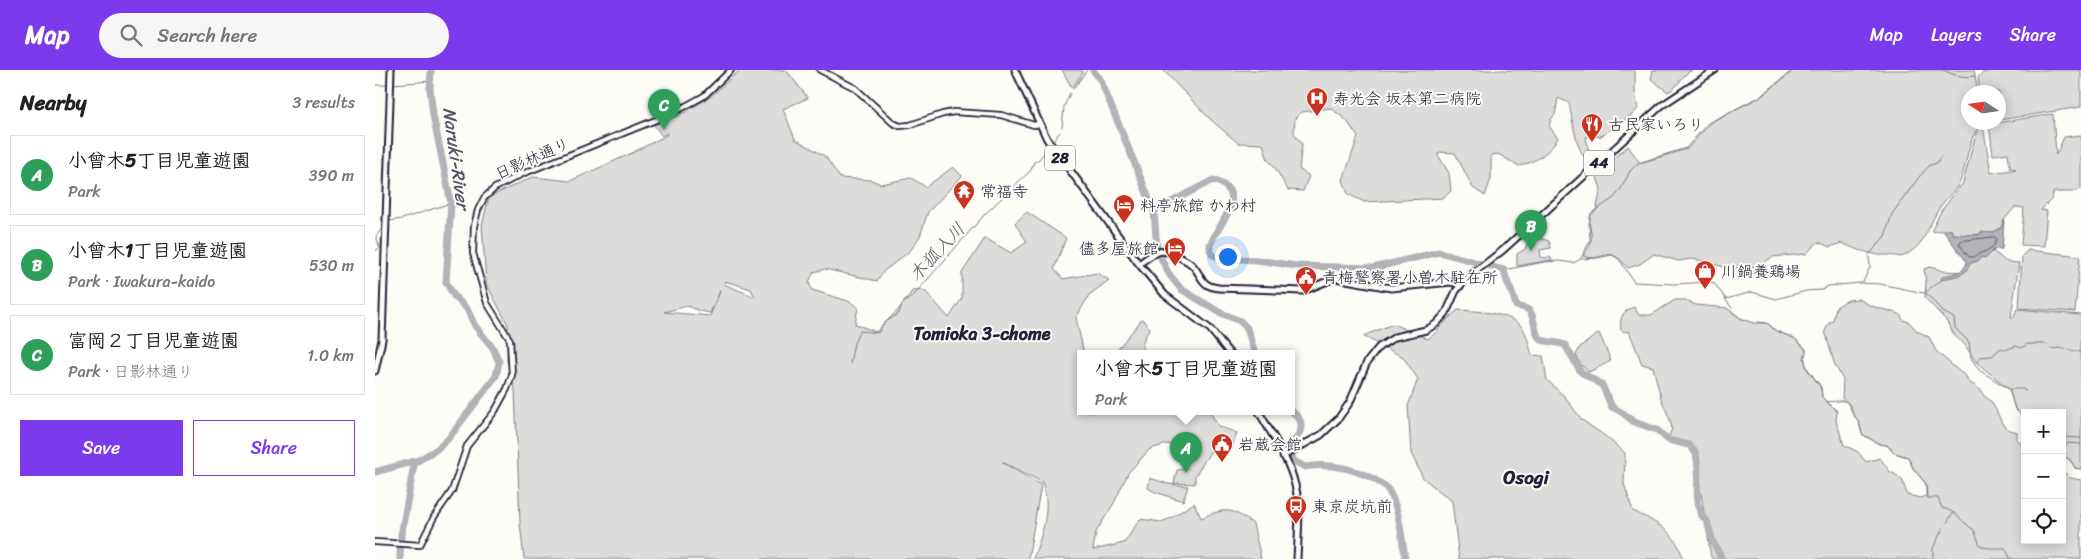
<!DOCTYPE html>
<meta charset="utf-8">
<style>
:root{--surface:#fff;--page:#f6f6f6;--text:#202124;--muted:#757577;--line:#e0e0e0;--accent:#7c3aed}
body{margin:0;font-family:Sriracha,"Klee One",sans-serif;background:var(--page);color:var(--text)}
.controls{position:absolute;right:15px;bottom:15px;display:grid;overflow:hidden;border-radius:0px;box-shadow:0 2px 12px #0003}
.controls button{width:45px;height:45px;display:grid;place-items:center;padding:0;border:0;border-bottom:1px solid var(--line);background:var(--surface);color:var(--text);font:25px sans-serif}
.compass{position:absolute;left:1586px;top:15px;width:45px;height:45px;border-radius:50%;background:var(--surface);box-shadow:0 2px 12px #0003;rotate:282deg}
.you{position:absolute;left:852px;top:186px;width:18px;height:18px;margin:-12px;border:4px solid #fff;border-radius:50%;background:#1a73e8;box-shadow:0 0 0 8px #1a73e833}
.badge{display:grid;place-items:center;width:32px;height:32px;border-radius:50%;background:var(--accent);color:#fff;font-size:16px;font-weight:700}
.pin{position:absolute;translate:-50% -41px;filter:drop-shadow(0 1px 2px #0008)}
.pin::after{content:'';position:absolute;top:26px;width:18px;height:15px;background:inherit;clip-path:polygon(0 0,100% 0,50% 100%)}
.popup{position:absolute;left:702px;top:280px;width:218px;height:65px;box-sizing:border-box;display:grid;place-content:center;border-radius:0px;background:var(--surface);filter:drop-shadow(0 1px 4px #0005);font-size:16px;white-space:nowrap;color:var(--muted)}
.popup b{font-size:19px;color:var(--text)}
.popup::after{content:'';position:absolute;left:50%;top:100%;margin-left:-10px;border:10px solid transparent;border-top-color:var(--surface)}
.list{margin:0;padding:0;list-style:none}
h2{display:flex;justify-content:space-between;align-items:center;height:65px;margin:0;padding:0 20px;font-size:21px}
h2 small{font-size:16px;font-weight:400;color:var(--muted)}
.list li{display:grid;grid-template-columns:32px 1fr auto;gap:15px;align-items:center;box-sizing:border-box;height:80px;margin:0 10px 10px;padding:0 10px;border:1px solid var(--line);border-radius:0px}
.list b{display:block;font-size:19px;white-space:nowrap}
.list p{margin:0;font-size:16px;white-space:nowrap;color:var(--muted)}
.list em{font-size:16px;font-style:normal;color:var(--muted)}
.actions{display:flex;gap:10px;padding:15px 20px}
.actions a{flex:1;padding:11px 0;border:1px solid var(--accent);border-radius:0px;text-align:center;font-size:18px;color:var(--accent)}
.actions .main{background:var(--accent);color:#fff}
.icon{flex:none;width:28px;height:28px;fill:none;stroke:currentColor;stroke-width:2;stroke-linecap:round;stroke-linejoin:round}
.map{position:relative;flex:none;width:1706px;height:489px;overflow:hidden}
header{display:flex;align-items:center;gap:30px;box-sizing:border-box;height:70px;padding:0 25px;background:var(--accent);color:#fff}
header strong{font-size:24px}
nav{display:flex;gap:28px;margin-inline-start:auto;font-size:18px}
.search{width:350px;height:45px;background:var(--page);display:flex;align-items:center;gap:12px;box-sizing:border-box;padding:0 18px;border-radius:28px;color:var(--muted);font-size:19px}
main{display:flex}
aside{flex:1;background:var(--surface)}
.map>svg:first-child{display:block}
</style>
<header>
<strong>Map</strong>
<div class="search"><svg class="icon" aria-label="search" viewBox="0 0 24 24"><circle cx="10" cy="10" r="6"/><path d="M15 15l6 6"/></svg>Search here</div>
<nav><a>Map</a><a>Layers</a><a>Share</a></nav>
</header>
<main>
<aside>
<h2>Nearby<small>3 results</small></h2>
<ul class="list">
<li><span class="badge" style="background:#2e9e5b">A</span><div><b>小曾木5丁目児童遊園</b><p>Park</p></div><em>390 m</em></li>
<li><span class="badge" style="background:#2e9e5b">B</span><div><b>小曾木1丁目児童遊園</b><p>Park · Iwakura-kaido</p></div><em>530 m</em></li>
<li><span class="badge" style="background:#2e9e5b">C</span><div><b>富岡２丁目児童遊園</b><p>Park · 日影林通り</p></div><em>1.0 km</em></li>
</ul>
<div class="actions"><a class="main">Save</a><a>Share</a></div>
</aside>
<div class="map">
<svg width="1706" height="489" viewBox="0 0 1706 489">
<rect width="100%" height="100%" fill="#fdfcf7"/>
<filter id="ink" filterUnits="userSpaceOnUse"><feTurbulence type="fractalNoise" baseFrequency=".02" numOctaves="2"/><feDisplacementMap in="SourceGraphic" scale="10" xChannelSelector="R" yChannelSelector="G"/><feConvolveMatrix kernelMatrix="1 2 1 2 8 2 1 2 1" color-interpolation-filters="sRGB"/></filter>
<g filter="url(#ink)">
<path fill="#dddcdb" stroke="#807f8b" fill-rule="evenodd" d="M 365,0 L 411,0 L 433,28 L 408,39 L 420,69 L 450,86 L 465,108 L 496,110 L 506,114 L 536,108 L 551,117 L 578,97 L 587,106 L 553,142 L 545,166 L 535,181 L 509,201 L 502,211 L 450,199 L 439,202 L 434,212 L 437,220 L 473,231 L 483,237 L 480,254 L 501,262 L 524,239 L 538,220 L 550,221 L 574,248 L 587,228 L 587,203 L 610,168 L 636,183 L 652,172 L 640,153 L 652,142 L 691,168 L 679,199 L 688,209 L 722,203 L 734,210 L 714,225 L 701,248 L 709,284 L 706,284 L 706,342 L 835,342 L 843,356 L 862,363 L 856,379 L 836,381 L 820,406 L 820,414 L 799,413 L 802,400 L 811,399 L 806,379 L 793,374 L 775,379 L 753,403 L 739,433 L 721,462 L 718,480 L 749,473 L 765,449 L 786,452 L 796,448 L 819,433 L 826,448 C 852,437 856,438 878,454 L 886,489 L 658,489 C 667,464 677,439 667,412 L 627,392 L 666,415 L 653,489 L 149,489 L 145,453 L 140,320 L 132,291 L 133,255 L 111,213 L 107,155 L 114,127 L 158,107 L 195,111 L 255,84 L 292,65 L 292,63 L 287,66 L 279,55 L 300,45 L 302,47 L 335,27 ZM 350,211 L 376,219 L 380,227 L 349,214 ZM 345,221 L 335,246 L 289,242 L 312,236 L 325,241 L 335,243 Z
M 687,0 L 707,0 L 708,2 L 697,18 Z
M 788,0 L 1260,0 L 1260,23 L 1263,38 L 1258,44 L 1226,66 L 1211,67 L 1215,88 L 1212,89 C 1201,82 1197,46 1194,33 L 1183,28 L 1180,45 L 1176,49 L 1174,56 L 1183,68 C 1174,83 1161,92 1144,96 L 1123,84 L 1116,85 L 1116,109 L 1110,126 L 1098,118 L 1080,83 L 1064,82 L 1063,85 L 1074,103 L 1076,121 L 1068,128 L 989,132 L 973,124 L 968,110 L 983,67 L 972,51 L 956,38 L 927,42 L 920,48 L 919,63 L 927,74 L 924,99 L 934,106 L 928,121 L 913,120 L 899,96 L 893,90 L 888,74 L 863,73 L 835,49 Z
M 1278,0 L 1317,0 C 1306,5 1304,17 1293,22 L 1276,9 Z
M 1419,0 L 1599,0 L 1603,22 L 1594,22 L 1593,36 L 1590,40 L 1593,44 L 1594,52 L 1603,53 L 1606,55 C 1594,64 1592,94 1586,109 C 1582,120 1572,127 1565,137 C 1552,157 1551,177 1526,187 C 1518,185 1513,185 1506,185 C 1498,185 1473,177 1467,173 L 1455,177 L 1443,172 L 1431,184 L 1397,187 L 1386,195 L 1364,199 L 1352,198 L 1339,194 L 1331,194 L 1329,191 L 1316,189 L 1303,191 L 1279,184 L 1265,194 L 1253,198 C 1231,172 1232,193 1208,186 C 1211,181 1215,177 1216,171 C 1218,161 1209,147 1221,141 L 1226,119 L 1221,104 L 1253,76 L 1265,93 L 1312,79 L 1336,52 L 1387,26 Z
M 1621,0 L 1706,0 L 1706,37 L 1624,50 L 1624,22 L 1605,22 L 1603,8 L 1607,3 Z
M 1678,44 L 1681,85 L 1689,67 L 1706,65 L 1706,119 L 1696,122 L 1679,122 L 1676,130 L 1666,140 L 1672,141 L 1669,176 L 1646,175 L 1649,138 L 1640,137 L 1629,150 L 1626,158 L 1617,163 L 1583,166 L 1571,160 L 1558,162 L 1557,160 L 1566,141 L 1588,113 L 1599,71 L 1604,59 L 1608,56 L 1616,103 L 1638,100 L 1641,99 L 1635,98 L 1633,83 L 1618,85 L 1614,54 Z
M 1161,167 L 1174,171 L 1176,178 L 1165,180 L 1166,188 L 1175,187 L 1177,190 L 1142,196 L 1142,184 L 1150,179 L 1154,170 Z
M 1616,179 L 1631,192 L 1644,193 L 1636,247 L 1638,248 L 1642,239 L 1706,245 L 1706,399 L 1700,398 L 1696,391 L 1687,384 L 1687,343 L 1650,343 L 1650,349 L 1640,339 L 1634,319 L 1601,292 L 1590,275 L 1580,266 L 1570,249 L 1550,228 L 1551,212 L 1549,199 L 1555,197 L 1569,201 L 1590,202 L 1591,195 Z
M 1653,180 L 1705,186 L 1700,242 L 1644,238 L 1647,186 Z
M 1484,229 L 1496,236 L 1525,244 L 1528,250 L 1534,252 L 1542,261 L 1554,267 L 1561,281 L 1585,302 L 1591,306 L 1593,311 L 1608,322 L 1608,325 L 1617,332 L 1628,355 L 1632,359 L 1642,362 L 1642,369 L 1650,378 L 1650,470 L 1687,470 L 1687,400 L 1695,408 L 1706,410 L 1706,489 L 1338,489 L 1336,487 L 1324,411 L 1324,386 L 1321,379 L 1315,375 L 1293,368 L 1297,359 L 1295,350 L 1286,328 L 1278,297 L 1267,294 L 1254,261 L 1250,262 L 1246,260 C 1244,248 1248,240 1259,237 L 1264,245 L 1276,245 L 1300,230 L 1310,230 L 1321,235 L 1352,238 L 1365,248 L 1378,253 L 1392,253 L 1401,261 L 1419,268 L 1431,279 C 1431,283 1429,287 1430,291 C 1432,308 1447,309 1447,327 L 1462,341 L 1461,351 L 1469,375 L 1483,382 L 1491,392 L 1505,388 L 1515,402 L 1520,404 L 1528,411 L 1532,425 L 1546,428 L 1551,426 L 1551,414 L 1538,398 L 1533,387 L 1519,383 L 1512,375 L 1504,374 L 1487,364 L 1484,352 L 1478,344 L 1476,336 L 1467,328 L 1468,310 L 1459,293 L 1450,261 L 1454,253 L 1458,251 L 1461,237 L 1473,230 Z
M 1083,240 C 1100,241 1133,242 1146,256 C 1152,262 1154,276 1157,285 L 1168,286 L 1172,310 L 1190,327 L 1207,350 L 1230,366 L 1250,383 L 1249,414 L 1258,441 C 1281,452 1302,462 1308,489 L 1084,489 L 1077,431 L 1048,408 L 1036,383 L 1033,336 L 1043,309 L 1028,287 L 988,266 L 1018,254 L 1053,269 C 1064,261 1071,249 1083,240 Z
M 767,249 L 775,258 C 770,267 764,275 770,284 L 739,284 Z
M 1224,263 L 1236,291 L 1214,302 L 1205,294 L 1201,285 L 1205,277 Z
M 775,408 L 793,414 L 813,416 L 808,431 L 780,422 L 773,418 Z"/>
<path fill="#b2b2b7" stroke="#787885" d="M 1629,150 L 1627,179 L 1620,179 L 1611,188 L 1606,187 L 1603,191 L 1596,193 C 1587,209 1583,204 1567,210 L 1566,208 C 1576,202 1587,206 1592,192 L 1568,161 L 1576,159 L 1578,164 L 1604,165 L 1606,162 L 1617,163 L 1626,158 Z"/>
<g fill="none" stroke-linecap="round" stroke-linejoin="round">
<path stroke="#5c5c6d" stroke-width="1" d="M 1620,167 L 1622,169 C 1620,180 1606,182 1598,187 L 1594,187 L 1584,174 L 1586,171 Z"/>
<path stroke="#787885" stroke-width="1" d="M 1568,0 C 1579,5 1587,8 1600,6
M 18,14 L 56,11
M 0,15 L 14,15
M 698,19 L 712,0
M 687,57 L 689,37 L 695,23
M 678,70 L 685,62
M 13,151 L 27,149 L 76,133
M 0,181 L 5,178 L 1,166 L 9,156
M 1494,185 L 1510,166 L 1517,144 L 1544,107 L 1555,95 L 1562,93 L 1566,86
M 1206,188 L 1215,171 L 1214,153 L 1216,143 L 1239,128 L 1246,119 L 1255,101 L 1263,93 L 1311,78 L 1333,53 L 1386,26 L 1418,0
M 1129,200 L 1169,192 L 1184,191 L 1198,193 L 1206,189 L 1222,188 L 1237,185 L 1244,189 L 1259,212 L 1298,214 L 1335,212 L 1339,213 L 1351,229 L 1377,222 L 1401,229 L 1431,221 L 1447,220 L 1453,216 L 1486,213 L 1505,214 L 1549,223 L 1554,220
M 1488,212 L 1495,197 L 1494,187
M 1555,218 L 1567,210
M 1551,223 L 1568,242 L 1579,248 L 1580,258 L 1594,272 L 1596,288 L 1604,300 L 1634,319 L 1640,339 L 1650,349
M 1350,229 L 1357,238
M 1358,242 L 1365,248 L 1379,253
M 1383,252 L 1392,253 L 1401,261 L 1419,268 L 1429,277 L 1431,281 L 1429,289 L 1432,298 L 1446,317 L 1447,327 L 1456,336
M 1602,292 L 1605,287 L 1617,286 L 1626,278 L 1630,280 L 1641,276 L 1647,278 L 1652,274 L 1671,274 L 1676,279 L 1684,278 L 1706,282
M 475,294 L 479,273 L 485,261 L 503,263 L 508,254 L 524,243 L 527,234 L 539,225 L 610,144 L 656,100 L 659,92 L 663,90 L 675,77
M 1635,319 L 1647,319 L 1651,321
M 1451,331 C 1459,333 1465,329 1472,332 L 1478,344 L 1484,352 L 1487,364 L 1504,374 L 1512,375 L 1519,383 L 1533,387 L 1538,398 L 1551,414 L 1552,428 L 1563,428 L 1567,438 C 1582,441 1587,453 1599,460 L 1605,475 L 1612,478 L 1630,478 L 1636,489
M 1687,367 L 1706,368
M 1687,377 L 1693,373 L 1706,374
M 1687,384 L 1696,391 L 1700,398 L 1706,399
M 1572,453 L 1578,443
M 1558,489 L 1558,478 L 1569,456"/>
<path stroke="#b2b2b7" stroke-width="7" d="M 718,0 L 726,11 L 775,131 L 779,141 L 782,180 L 794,204 L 806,219 L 844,242 L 865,251 L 872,258 L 880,284
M 779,141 L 838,110 C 877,123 844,152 835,175 L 835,180 L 838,185 L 846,188 L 882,190 L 921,196 L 998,198 L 1064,182 L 1129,200 C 1131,213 1139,224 1141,236 C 1144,237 1149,237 1152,239 C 1162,245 1157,265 1167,270 C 1172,272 1183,272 1190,275 L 1206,302 L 1227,315 L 1237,337 L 1248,343 L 1259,352 L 1282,360 L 1293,370 L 1314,375 L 1321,383 L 1323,398 L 1322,433 L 1327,446 L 1332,451 L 1338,472 L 1347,489
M 916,341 C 934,353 925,365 914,377 L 917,390 L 930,397 C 957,392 987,400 1010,416 C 1024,431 1027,469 1030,489
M 0,402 L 44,390
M 25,489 L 26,465 L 39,395 L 44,390 L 62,379 L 73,369 L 121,306 L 124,292 L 118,278 L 100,256 L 92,239 L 79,226 L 71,212 L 76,133 L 58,45 L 55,19 L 56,0"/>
<g stroke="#22223b" stroke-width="8">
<path id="minor" d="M 445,0 L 480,18 L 518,53 L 525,56 L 535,55 L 568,44 L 579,42 L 626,45 L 659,55 L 664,54
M 0,472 L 45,475 L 59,447 L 77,421 L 92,376 L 120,341 L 132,319 L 137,305 L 135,270 L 112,233 L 98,183 L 99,156 L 103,140 L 109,128 L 120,118 L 147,104 L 298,43 L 329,26 L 356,0"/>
</g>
<g stroke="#22223b" stroke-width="9">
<path id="major" d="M 640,0 L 672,69 L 764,194 L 790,225 L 835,259 L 855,284
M 764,194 C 781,181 786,176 806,188 C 810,190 815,192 819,197 C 828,208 826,216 844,218 L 928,221 L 960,208 L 1016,218 L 1076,212 L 1085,215
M 0,301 L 7,270 L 16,0
M 884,342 C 897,365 914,389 920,415 C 926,438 923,465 922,489
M 908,386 L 946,365 L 963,349 L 975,332 L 992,292 L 1004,277 L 1020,267 L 1051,260 L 1061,254 L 1071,243 L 1081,221 L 1091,209 L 1128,180 L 1286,36 L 1340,0"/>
</g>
<use href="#minor" stroke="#fdfcf7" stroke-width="4.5"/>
<use href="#major" stroke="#fdfcf7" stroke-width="5"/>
</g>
</g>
<defs>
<g id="hospital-pin" transform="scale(1.125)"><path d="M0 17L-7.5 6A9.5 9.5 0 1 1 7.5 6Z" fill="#c8321e" stroke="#fdfcf7"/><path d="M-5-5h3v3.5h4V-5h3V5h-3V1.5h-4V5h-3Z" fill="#fff"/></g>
<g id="restaurant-pin" transform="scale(1.125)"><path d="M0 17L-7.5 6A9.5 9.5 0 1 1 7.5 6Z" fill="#c8321e" stroke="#fdfcf7"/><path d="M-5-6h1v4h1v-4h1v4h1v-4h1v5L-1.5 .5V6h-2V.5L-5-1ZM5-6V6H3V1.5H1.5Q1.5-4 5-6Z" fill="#fff"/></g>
<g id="temple-pin" transform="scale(1.125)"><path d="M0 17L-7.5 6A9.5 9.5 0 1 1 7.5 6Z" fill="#c8321e" stroke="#fdfcf7"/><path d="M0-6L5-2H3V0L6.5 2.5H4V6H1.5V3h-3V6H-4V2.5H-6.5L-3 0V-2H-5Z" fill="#fff"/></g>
<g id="hotel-pin" transform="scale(1.125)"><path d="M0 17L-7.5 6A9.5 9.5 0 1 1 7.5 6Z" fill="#c8321e" stroke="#fdfcf7"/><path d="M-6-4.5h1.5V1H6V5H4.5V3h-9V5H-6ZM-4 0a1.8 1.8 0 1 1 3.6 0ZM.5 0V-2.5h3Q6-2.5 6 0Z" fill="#fff"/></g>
<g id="shop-pin" transform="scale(1.125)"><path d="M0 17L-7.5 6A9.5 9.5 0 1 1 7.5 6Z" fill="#c8321e" stroke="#fdfcf7"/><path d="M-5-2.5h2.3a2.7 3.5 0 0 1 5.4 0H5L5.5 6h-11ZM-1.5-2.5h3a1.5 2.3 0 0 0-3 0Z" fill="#fff"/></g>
<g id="civic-pin" transform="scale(1.125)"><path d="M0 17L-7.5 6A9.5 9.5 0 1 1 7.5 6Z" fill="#c8321e" stroke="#fdfcf7"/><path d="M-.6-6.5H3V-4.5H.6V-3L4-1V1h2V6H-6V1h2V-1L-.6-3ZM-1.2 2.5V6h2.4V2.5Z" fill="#fff"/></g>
<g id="bus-pin" transform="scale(1.125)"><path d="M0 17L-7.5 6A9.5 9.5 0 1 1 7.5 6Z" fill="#c8321e" stroke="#fdfcf7"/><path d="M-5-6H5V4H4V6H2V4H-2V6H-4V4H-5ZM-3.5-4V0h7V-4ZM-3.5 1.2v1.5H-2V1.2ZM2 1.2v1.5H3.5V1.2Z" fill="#fff"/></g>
</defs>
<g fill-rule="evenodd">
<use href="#hospital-pin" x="942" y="28"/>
<use href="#restaurant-pin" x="1217" y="54"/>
<use href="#temple-pin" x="589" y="121"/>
<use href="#hotel-pin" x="749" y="135"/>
<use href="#hotel-pin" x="800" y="178"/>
<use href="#shop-pin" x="1330" y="201"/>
<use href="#civic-pin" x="931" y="207"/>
<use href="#civic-pin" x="847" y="374"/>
<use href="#bus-pin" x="921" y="436"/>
</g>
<g text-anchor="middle" stroke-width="4" stroke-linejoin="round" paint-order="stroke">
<g fill="#fdfcf7" stroke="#646373" stroke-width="1">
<rect x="670" y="75.5" width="30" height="25" rx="4"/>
<rect x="1209" y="80.5" width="30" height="25" rx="4"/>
</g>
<g font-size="15" font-weight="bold" fill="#22223b">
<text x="685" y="93">28</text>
<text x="1224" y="98">44</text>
</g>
<g font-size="16" fill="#22223b" stroke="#fdfcf7" text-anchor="start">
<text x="958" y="34">寿光会 坂本第二病院</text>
<text x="1233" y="60">古民家いろり</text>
<text x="605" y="127">常福寺</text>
<text x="765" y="141">料亭旅館 かわ村</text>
<text x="784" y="184" text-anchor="end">儘多屋旅館</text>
<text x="1346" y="207">川鍋養鶏場</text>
<text x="947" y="213">青梅警察署小曽木駐在所</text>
<text x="863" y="380">岩蔵会館</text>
<text x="937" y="442">東京炭坑前</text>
</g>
<g font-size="16" fill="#22223b" stroke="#fdfcf7">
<text transform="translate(157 88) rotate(-24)" y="6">日影林通り</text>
</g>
<g font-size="18" font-style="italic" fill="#545466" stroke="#fdfcf7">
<text transform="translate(81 88) rotate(82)" y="6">Naruki-River</text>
<text transform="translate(562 182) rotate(-47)" y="6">木狐入川</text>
</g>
<g font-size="18" font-weight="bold" fill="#22223b" stroke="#fdfcf7">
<text x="607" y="270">Tomioka 3-chome</text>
</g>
<g font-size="19" font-weight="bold" fill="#22223b" stroke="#fdfcf7">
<text x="1151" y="414">Osogi</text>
</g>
</g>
</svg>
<div class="controls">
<button>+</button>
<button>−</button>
<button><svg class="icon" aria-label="locate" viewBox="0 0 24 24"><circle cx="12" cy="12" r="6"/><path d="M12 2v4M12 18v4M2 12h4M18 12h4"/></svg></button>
</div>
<svg class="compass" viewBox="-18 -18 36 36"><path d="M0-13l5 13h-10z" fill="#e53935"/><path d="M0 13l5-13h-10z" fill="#757577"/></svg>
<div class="you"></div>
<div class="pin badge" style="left:811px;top:403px;background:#2e9e5b">A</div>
<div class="popup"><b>小曾木5丁目児童遊園</b>Park</div>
<div class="pin badge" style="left:1156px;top:181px;background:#2e9e5b">B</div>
<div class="pin badge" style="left:289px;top:60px;background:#2e9e5b">C</div>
</div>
</main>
